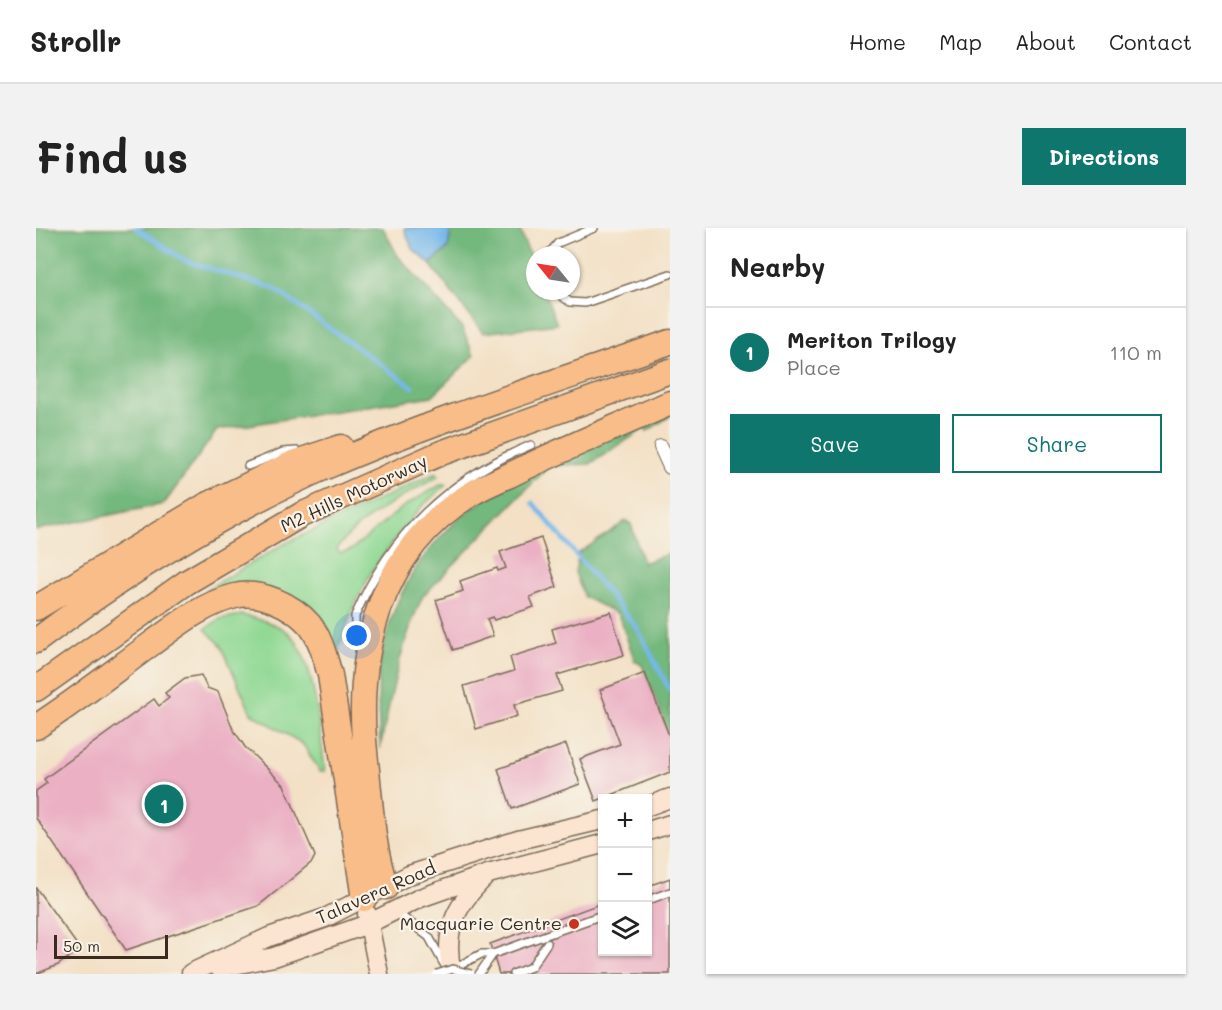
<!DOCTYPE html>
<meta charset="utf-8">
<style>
:root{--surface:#fff;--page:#f2f2f2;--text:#222;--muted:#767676;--line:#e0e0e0;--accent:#0f766e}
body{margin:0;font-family:Mali,sans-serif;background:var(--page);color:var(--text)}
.controls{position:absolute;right:18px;bottom:18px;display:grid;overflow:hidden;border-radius:0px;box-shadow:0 2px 4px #0004}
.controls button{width:54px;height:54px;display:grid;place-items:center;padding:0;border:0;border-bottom:2px solid var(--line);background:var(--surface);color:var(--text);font:30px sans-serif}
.compass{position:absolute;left:490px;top:18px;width:54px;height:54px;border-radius:50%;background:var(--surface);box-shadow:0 2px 4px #0004;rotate:300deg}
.scale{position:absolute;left:18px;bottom:15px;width:114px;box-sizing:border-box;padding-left:6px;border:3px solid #3b2a1e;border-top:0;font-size:16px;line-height:21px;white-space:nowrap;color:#3b2a1e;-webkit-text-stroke:4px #f7f3e8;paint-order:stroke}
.you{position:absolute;left:321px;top:408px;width:21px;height:21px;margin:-15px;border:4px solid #fff;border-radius:50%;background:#1a73e8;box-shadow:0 0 0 9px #1a73e833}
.badge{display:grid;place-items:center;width:39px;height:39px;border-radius:50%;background:var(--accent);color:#fff;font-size:20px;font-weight:700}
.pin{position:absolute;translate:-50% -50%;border:3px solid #fff;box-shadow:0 2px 6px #0006}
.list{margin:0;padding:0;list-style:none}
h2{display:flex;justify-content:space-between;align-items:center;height:78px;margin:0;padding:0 24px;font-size:26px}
h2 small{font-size:20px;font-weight:400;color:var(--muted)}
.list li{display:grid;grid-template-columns:39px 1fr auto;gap:18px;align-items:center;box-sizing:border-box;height:90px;padding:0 24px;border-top:2px solid var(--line)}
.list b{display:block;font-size:22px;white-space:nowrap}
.list p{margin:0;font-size:20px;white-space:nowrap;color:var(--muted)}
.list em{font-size:20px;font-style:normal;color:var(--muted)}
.actions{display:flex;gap:12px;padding:18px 24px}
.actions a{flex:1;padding:14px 0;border:2px solid var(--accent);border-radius:0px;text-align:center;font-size:21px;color:var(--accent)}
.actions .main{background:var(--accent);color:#fff}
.icon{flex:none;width:33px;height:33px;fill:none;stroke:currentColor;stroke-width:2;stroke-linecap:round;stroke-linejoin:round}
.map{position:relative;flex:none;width:634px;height:746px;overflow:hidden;border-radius:0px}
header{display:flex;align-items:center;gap:36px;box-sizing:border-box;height:84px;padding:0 30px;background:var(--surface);border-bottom:2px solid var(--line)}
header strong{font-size:28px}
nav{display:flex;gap:33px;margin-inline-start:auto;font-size:21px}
.intro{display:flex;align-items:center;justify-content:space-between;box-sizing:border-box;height:144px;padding:0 36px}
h1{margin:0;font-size:42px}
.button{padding:15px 27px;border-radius:0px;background:var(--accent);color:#fff;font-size:21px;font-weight:700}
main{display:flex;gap:36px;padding:0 36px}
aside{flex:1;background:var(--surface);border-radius:0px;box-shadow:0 2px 4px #0004}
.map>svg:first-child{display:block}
</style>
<header>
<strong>Strollr</strong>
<nav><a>Home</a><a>Map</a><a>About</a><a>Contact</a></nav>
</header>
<div class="intro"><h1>Find us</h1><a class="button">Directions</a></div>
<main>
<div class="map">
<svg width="634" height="746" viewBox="0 0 634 746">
<rect width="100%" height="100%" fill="#f7f3e8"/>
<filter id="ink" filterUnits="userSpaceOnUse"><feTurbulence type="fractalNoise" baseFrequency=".0167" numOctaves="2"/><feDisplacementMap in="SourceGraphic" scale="12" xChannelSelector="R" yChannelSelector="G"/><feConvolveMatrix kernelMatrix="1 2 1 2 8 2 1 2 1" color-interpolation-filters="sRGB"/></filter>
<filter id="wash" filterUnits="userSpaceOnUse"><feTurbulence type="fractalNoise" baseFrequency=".008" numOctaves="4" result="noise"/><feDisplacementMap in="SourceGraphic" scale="24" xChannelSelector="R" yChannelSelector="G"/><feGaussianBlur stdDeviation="1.35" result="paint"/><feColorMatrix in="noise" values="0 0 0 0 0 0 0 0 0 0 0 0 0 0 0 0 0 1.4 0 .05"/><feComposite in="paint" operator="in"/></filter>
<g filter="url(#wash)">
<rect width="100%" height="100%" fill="#f3e0c5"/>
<path fill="#8fd893" stroke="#658158" stroke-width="1.5" d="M 400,245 L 402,249 C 372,265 319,293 301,321 L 304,325 L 315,322 L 368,278 L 406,256 L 410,257 L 386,278 L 363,305 L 336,343 L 317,380 L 301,423 L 290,404 L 193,358 L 171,364 L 169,362 L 248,316 Z
M 206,387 C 221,391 237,394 250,403 C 279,422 284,509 289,543 L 284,544 L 267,516 L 215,485 L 185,417 L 169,401 L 184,391 Z"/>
<path fill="#73b87d" stroke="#57714e" stroke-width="1.5" d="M 0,0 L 347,0 L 362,28 L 426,100 L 438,128 L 396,168 L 181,202 L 128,276 L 0,302 Z
M 415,0 L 483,0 L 499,41 L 499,63 L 508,63 L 521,96 L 447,105 L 394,36 L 412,20 Z
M 634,183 L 634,188 L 611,203 L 609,200 L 554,236 L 513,238 L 387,368 C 364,416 355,469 344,521 C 343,491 340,460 345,430 C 374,275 507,236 634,183 Z
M 590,293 L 595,296 L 607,335 L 634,325 L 634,510 L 606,437 L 599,433 L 582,386 L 548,369 L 539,344 L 543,325 Z"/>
<path fill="#76b8eb" stroke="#587184" stroke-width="1.5" d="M 368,0 L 415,0 L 412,20 L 394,36 L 376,20 Z"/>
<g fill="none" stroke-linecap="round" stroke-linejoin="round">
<path stroke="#76b8eb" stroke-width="4.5" d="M 100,0 L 150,33 L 237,60 L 377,159
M 497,275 L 601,400 L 634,462"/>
</g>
<g id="blocks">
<path fill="#ebb0c4" d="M 505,310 L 521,359 L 494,369 L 498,379 L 458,392 L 456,389 L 451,391 L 457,408 L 417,422 L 400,372 L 427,363 L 424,353 L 461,340 L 462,343 L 470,340 L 464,324 Z
M 575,384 L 588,427 L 521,447 L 526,463 L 478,477 L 481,488 L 440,501 L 428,458 L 478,443 L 474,429 L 520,415 L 516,401 Z
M 609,445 L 634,510 L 634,544 L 560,573 L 544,531 L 584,516 L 564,462 Z
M 165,447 L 171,460 L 182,464 L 197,501 L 209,519 L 248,557 L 279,628 L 276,634 L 222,678 L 90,722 L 0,590 L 0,563 L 11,555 L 8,551 L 118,471 L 123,478 L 133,470 L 129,465 L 149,450 Z
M 530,516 L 544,556 L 476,581 L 462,541 Z
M 634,650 L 634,746 L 463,746 L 454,716 L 566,675 L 566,724 L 612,724 L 612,658 Z
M 0,660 L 44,721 L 22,737 L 0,746 Z"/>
</g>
</g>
<g filter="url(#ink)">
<use href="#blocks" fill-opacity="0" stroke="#7b6a58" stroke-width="1.5"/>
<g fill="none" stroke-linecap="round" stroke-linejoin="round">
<g stroke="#7b6a58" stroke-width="10">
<path id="lane" d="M 512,27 L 522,15 L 558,0
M 518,63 L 534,74 L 549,75 L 634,46
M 212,238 L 247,224 L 261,223
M 327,412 L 319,397 L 319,388 C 355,305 413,251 495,217
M 612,672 L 634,664
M 360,684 L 393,709 L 408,736
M 417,741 L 445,726 L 457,726 L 566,687
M 443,746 L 457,726
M 477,746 L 495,739 L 511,715"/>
</g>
<g stroke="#7b6a58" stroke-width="16">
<path id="street" d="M 625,219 L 634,239"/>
</g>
<g stroke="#7b6a58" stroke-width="21">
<path id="secondary" d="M 612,578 L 634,570
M 612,603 L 634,596
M 331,686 L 343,746
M 183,740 L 238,729 L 332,696 L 384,670 L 452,646 L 566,616
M 155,745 L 233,709 L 289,690 L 373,647 L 482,612 L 566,592
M 416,746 C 407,704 418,679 449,649"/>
</g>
<g stroke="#7b6a58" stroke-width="27">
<path id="highway" d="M 0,380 L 169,278 L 257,235 L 305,219
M 0,413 C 91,344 187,284 292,238 C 403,190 520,154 634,114
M 0,461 L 151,354 L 265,287 L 405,225 L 634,143
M 0,499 C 40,473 77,444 115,416 C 141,397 167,376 199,368 C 224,362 256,377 273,396 C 285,410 289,430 294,447 L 328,671
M 350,659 C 336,619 335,575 330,533 C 318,430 340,324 435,266 C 449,257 466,251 480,244 C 531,219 583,198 634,175"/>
</g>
<use href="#lane" stroke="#fff" stroke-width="7"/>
<use href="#street" stroke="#fff" stroke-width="14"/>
<use href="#secondary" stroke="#fce5d0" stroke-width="18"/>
<use href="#highway" stroke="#f8bd89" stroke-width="24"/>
<g stroke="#7b6a58" stroke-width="10" stroke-linecap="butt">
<path id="lane-bridge" d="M 401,746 L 417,741 L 435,746"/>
</g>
<use href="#lane-bridge" stroke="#fff" stroke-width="7"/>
</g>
</g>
<circle fill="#c8321e" stroke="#f7f3e8" stroke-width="2" cx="538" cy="696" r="6"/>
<g text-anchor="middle" stroke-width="4.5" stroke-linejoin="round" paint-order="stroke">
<g font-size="18" fill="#3b2a1e" stroke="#f7f3e8">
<text transform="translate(318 266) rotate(-25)" y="6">M2 Hills Motorway</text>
<text transform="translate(340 665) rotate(-24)" y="6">Talavera Road</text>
</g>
<g font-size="18" fill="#3b2a1e" stroke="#f7f3e8" text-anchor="end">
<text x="526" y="702">Macquarie Centre</text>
</g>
</g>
</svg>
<div class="controls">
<button>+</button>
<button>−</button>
<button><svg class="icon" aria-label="layers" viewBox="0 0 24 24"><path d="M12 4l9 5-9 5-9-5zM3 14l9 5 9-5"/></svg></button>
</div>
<svg class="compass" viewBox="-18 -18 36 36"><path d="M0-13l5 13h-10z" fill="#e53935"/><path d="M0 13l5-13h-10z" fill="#767676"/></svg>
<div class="scale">50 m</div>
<div class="you"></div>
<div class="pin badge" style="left:128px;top:576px">1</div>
</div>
<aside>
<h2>Nearby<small></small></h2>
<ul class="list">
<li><span class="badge">1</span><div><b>Meriton Trilogy</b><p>Place</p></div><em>110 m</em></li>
</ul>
<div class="actions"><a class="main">Save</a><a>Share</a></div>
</aside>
</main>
